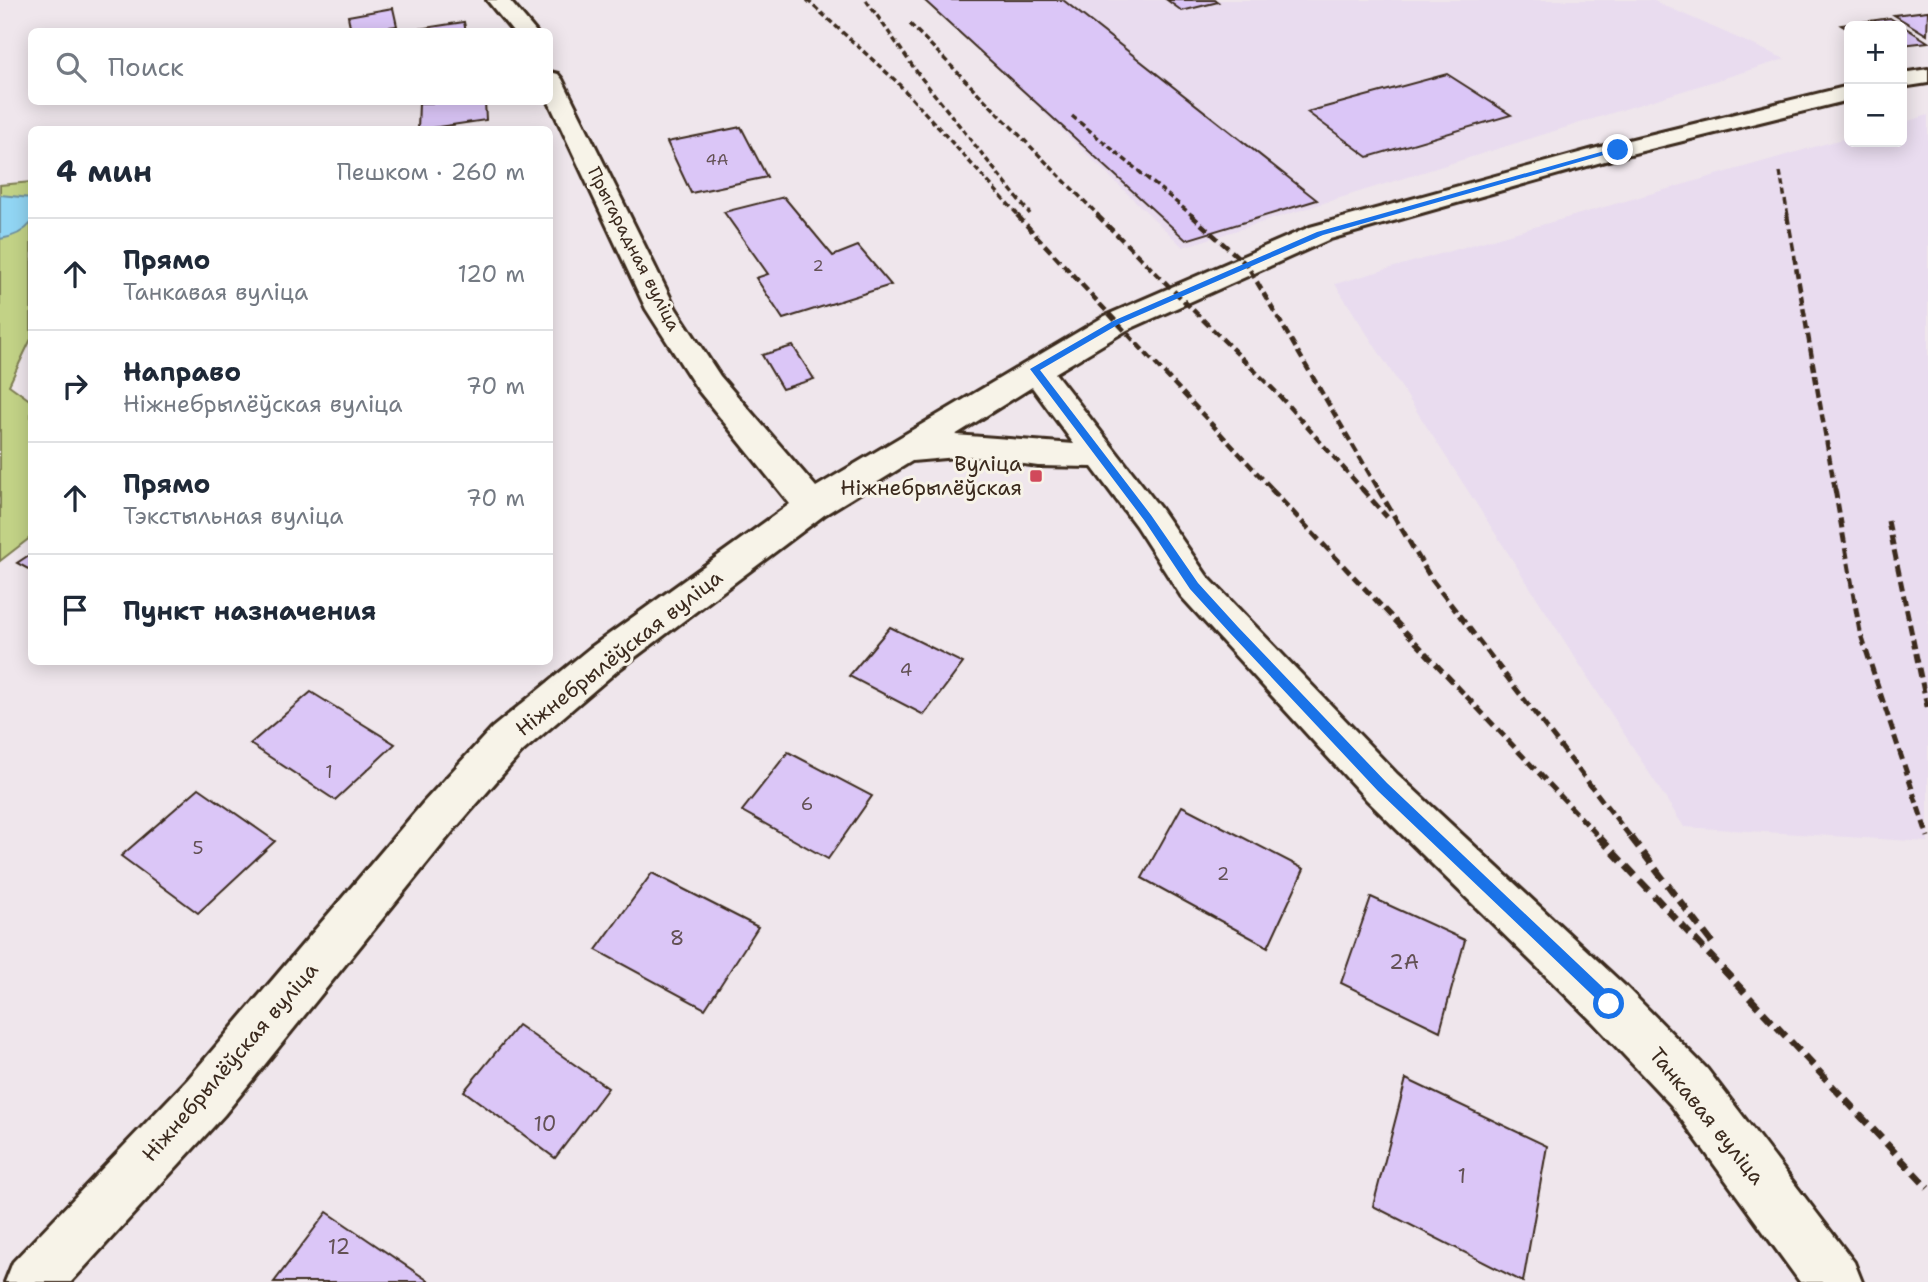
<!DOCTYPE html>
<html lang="ru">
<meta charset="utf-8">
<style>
:root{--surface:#fff;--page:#f6f6f7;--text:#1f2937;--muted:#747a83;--line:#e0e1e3}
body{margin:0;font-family:"Shantell Sans",sans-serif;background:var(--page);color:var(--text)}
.controls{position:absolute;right:21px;top:21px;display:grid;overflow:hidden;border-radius:10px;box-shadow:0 4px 18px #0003}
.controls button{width:63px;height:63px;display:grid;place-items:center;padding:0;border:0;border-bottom:2px solid var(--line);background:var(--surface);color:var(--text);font:35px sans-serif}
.stop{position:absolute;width:21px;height:21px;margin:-16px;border:5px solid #1a73e8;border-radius:50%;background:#fff}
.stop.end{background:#1a73e8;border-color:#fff;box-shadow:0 2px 7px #0008}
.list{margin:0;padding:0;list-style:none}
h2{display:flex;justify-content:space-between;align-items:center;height:91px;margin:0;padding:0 28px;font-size:30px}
h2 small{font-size:23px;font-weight:400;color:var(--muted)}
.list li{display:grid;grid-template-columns:46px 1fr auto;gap:21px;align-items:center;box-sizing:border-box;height:112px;padding:0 28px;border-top:2px solid var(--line)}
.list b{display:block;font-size:26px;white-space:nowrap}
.list p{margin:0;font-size:23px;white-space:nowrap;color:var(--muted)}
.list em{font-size:23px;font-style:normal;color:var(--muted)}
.icon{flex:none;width:38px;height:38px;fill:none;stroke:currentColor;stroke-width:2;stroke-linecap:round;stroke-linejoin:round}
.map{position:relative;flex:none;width:1928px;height:1282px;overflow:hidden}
.search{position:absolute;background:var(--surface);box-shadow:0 4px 18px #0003;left:28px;top:28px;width:525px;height:77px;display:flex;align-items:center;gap:18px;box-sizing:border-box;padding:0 24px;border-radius:10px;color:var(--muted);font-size:26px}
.panel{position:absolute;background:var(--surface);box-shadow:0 4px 18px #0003;left:28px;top:126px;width:525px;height:539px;border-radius:10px}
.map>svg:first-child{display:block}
</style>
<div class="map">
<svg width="1928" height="1282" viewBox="0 0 1928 1282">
<rect width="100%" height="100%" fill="#efe6ec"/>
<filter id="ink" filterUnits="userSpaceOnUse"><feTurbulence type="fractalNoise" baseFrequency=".0143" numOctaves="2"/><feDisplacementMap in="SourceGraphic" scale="14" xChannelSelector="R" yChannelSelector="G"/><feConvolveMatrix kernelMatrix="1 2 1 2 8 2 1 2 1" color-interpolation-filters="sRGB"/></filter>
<g filter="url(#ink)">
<path fill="#e9dcef" d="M 927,0 L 1652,0 L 1785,59 L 1183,247 Z
M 1928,115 L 1928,842 L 1684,827 L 1335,284 L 1849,137 L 1849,142 L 1902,142 L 1902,123 Z"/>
<path fill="#c2d286" stroke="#7e7e52" stroke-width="2" d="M 31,182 L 31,339 L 9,385 L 31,401 L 31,537 L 0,561 L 0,185 Z"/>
<path fill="#91d5f3" stroke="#6f919e" stroke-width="2" d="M 0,195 L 31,198 L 31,223 C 23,233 13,237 0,239 Z"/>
<path fill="#dbc6f7" stroke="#3b2a1e" stroke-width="2" d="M 924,0 L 1063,0 L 1317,200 L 1186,240 Z
M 1167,0 L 1215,0 L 1218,2 L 1182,11 Z
M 393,8 L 397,26 L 351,32 L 348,16 Z
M 1928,11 L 1927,35 L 1894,15 Z
M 1890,18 L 1928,42 L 1902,45 L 1902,26 L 1849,26 L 1849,30 L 1841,25 Z
M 464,22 L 466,32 L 405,32 L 405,31 Z
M 1447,74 L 1511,115 L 1368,157 L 1307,112 Z
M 485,102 L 486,120 L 418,130 L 419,103 Z
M 741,127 L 767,177 L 691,193 L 667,142 Z
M 784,197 L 833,256 L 858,246 L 891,285 L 783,319 L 756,278 L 768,274 L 724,212 Z
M 793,346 L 814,379 L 782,389 L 762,355 Z
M 32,553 L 32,571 L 17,563 Z
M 890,627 L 963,663 L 924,715 L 849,676 Z
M 311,692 L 395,744 L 335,800 L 250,744 Z
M 788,752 L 872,796 L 828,859 L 742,811 Z
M 199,788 L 275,841 L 198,913 L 121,856 Z
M 1182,806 L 1304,869 L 1268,947 L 1142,878 Z
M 652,873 L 758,927 L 705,1009 L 596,950 Z
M 1371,897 L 1465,940 L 1440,1031 L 1341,983 Z
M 518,1025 L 608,1088 L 555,1158 L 464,1091 Z
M 1406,1079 L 1547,1146 L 1523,1282 L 1373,1206 Z
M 327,1212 L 430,1282 L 274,1282 Z"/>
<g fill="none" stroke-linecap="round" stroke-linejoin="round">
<g stroke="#3b2a1e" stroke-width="6">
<path id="minor" d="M 487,0 L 509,0 L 536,32 L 513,32 Z
M 1928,69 L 1928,83 L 1902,87 L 1902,73 Z
M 550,72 L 558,74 L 562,79 L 676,309 L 720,376 L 816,487 L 1105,316 L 1310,227 L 1608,145 L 1849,86 L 1849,100 L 1626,155 L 1330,239 L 1127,330 L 1055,373 L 1160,508 L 1207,576 L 1397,774 L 1626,987 L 1707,1069 L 1854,1262 L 1862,1282 L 1800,1282 L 1671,1105 L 1592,1021 L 1367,800 L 1181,596 L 1136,526 L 1092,467 L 1038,466 L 968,456 L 912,461 L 824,515 L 618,670 L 522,752 L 453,831 L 224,1115 L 71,1282 L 5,1282 L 13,1262 L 188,1079 L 423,803 L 492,728 L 590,648 L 790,504 L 698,390 L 646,309 L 549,102 ZM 1032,387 L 1074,444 L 955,435 Z"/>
</g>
<use href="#minor" fill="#f7f3e8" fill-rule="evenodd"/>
<path stroke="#3b2a1e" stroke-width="3.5" stroke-dasharray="6 3.5" stroke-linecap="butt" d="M 807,0 L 896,81 L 1019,216
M 866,0 L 919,75 L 1030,214
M 910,24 L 1099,216
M 1072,116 L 1193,216
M 1780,172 L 1788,216"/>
<path stroke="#3b2a1e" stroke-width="4.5" stroke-dasharray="9 4.5" stroke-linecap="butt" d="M 1017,215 L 1273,490
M 1097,215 L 1276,392 L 1363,490
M 1191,215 L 1247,265 L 1379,490
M 1787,215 L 1835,490"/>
<path stroke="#3b2a1e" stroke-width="5" stroke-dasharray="10 5" stroke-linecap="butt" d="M 1271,489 L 1601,839
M 1362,489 L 1387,517
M 1378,489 L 1432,580 L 1632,839
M 1835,489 L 1860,632 L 1928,837
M 1888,521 L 1928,711"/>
<path stroke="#3b2a1e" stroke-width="7" stroke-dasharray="13 7" stroke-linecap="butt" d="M 1599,837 L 1928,1188
M 1631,837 L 1716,948"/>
</g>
</g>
<path fill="#1a73e8" d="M 1615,148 L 1621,150 L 1323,235 L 1119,324 L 1040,370 L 1151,515 L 1198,583 L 1238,627 L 1387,783 L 1615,999 L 1617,1004 L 1609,1011 L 1378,791 L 1230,633 L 1190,589 L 1144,520 L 1030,369 L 1113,321 L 1317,232 Z"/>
<rect fill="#d1495b" stroke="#f7f3e8" stroke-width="2.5" x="1029" y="469" width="14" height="14" rx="3.5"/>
<g text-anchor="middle" stroke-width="6" stroke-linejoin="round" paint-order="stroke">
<g font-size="16" fill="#635154">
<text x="717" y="165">4А</text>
<text x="818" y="271">2</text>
</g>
<g font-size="18" fill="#3b2a1e" stroke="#f7f3e8">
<text transform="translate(634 249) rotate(63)" y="6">Прыгарадная вуліца</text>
</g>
<g font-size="18" fill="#635154">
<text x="906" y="676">4</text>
<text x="329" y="778">1</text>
<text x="807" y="810">6</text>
<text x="198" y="854">5</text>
<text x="1223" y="880">2</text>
</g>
<g font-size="21" fill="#3b2a1e" stroke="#f7f3e8" text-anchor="end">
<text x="1022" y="471">Вуліца<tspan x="1022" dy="24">Ніжнебрылёўская</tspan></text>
</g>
<g font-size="21" fill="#3b2a1e" stroke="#f7f3e8">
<text transform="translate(619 653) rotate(-38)" y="7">Ніжнебрылёўская вуліца</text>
<text transform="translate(230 1062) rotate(-49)" y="7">Ніжнебрылёўская вуліца</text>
<text transform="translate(1707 1116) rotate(51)" y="7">Танкавая вуліца</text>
</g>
<g font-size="21" fill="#635154">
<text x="677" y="945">8</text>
<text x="1404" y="969">2А</text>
<text x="545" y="1131">10</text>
<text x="1462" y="1183">1</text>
<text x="339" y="1254">12</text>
</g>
</g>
</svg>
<div class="controls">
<button>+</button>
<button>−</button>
</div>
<div class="stop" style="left:1609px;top:1004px"></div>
<div class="stop end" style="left:1618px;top:150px"></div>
<div class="search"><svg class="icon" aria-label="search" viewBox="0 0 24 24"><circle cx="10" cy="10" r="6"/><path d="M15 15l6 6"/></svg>Поиск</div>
<section class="panel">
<h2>4 мин<small>Пешком · 260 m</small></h2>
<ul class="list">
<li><svg class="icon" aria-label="ahead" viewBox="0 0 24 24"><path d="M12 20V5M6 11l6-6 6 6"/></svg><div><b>Прямо</b><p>Танкавая вуліца</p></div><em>120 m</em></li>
<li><svg class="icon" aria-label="right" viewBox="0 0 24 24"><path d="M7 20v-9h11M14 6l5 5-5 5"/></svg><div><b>Направо</b><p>Ніжнебрылёўская вуліца</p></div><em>70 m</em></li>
<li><svg class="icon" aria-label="ahead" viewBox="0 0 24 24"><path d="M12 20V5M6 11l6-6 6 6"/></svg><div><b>Прямо</b><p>Тэкстыльная вуліца</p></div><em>70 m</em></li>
<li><svg class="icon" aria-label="arrive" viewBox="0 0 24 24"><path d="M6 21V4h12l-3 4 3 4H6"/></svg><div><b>Пункт назначения</b></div></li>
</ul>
</section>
</div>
